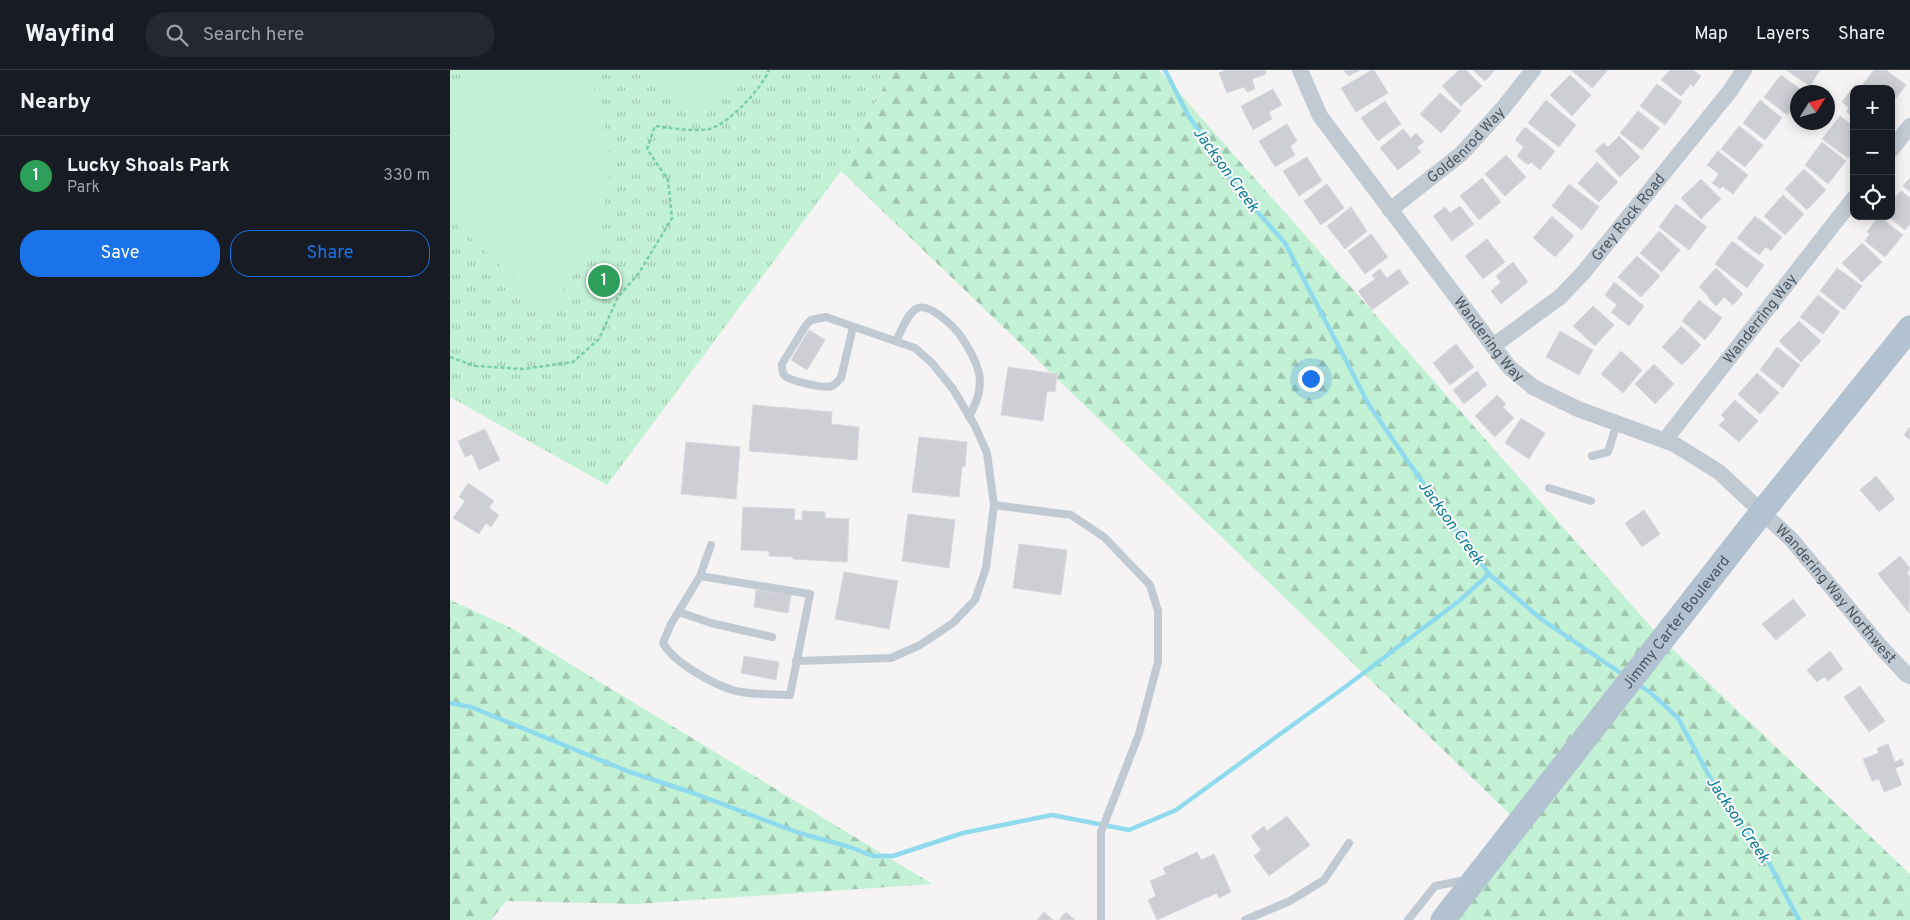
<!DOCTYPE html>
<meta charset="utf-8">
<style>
:root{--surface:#171b24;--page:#242831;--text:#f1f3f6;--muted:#9ea1a6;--line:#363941;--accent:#1a73e8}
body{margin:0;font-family:Overpass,sans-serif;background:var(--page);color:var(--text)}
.controls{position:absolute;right:15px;top:15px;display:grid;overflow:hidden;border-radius:10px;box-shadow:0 2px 12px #0003}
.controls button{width:45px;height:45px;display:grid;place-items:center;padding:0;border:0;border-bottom:1px solid var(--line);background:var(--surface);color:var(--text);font:25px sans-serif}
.compass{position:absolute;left:1340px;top:15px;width:45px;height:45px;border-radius:50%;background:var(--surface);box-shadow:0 2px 12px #0003;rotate:53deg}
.you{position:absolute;left:860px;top:308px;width:18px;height:18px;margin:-12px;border:4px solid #fff;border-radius:50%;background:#1a73e8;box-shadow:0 0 0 8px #1a73e833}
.badge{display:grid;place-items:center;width:32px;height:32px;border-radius:50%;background:var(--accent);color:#fff;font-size:16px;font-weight:700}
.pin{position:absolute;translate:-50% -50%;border:2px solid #fff;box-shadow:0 1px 5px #0006}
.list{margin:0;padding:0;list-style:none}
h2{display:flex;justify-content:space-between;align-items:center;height:65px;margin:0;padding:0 20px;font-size:21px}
h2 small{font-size:16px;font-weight:400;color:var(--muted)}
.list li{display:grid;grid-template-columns:32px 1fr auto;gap:15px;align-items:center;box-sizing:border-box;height:80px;padding:0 20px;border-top:1px solid var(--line)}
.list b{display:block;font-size:19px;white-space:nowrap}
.list p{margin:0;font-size:16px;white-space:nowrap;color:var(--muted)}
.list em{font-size:16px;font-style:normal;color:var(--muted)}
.actions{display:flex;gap:10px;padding:15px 20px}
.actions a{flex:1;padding:11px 0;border:1px solid var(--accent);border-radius:20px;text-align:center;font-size:18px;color:var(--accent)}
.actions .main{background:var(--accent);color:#fff}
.icon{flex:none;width:28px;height:28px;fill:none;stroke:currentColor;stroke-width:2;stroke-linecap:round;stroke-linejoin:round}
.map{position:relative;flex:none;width:1460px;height:850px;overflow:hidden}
header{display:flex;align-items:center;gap:30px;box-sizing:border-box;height:70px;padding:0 25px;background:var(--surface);border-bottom:1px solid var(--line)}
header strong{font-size:24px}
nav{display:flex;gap:28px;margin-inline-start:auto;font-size:18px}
.search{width:350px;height:45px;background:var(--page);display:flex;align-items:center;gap:12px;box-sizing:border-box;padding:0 18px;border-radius:28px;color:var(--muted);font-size:19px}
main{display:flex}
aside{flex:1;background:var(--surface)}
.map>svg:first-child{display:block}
</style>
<header>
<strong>Wayfind</strong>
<div class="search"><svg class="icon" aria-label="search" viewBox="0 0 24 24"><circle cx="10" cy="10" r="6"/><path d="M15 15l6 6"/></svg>Search here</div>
<nav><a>Map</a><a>Layers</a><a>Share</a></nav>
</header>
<main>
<aside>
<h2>Nearby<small></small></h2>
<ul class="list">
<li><span class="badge" style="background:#2e9e5b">1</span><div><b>Lucky Shoals Park</b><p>Park</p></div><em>330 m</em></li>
</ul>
<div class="actions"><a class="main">Save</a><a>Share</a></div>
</aside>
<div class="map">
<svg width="1460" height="850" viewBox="0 0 1460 850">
<defs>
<pattern id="forest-firs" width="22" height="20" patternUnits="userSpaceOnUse" patternTransform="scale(1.25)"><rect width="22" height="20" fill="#c3f1d5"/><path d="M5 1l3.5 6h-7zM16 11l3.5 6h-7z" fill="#a0c6b0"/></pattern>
<pattern id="park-tufts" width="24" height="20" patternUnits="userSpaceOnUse" patternTransform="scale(1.25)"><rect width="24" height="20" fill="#c3f1d5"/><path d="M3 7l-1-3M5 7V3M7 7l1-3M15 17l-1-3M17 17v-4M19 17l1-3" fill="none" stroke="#a0c6b0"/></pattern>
</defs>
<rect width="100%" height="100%" fill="#f5f3f3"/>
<path fill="url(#forest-firs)" d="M 442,0 L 709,0 L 1210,567 L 1460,804 L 1460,850 L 990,850 L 1069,753 L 391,101 Z
M 0,530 L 61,558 L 482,814 L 186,834 L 56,831 L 41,850 L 0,850 Z"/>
<path fill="url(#park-tufts)" d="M 0,0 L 442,0 L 391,101 L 157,415 L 0,327 Z"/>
<path fill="#c3f1d5" d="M 26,0 L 131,0 L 143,13 L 162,92 L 149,168 L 99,241 L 0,149 L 0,29 Z
M 204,0 L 295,0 L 250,52 Z"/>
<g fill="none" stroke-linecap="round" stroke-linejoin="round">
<path stroke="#90daee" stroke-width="4.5" d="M 715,0 L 738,45 L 790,122 L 835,173 L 919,335 L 992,441 L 1039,504 L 1091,549 L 1175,606
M 1188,614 L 1202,624 L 1228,648 L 1272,730 L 1318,791 L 1349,850
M 0,633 L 21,637 L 177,701 L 243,723 L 349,763 L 400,777 L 423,786 L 443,786 L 513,763 L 602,745 L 679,760 L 726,740 L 895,617 L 1009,531 L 1039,504"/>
</g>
<path fill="#cdcfd5" stroke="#d7d9de" d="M 776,0 L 815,0 L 816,4 L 802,9 L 805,19 L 797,22 L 794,17 L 777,23 L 769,3 Z
M 894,0 L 909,0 L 909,1 L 898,6 Z
M 922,0 L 924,0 L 938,23 L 906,42 L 891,18 Z
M 1009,0 L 1016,0 L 1032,16 L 1011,36 L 992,16 Z
M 1023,0 L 1045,0 L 1035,11 Z
M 1121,0 L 1158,0 L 1142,18 Z
M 1220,0 L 1243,0 L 1251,6 L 1243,17 L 1241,14 L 1231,26 L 1211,10 Z
M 1336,0 L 1370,0 L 1360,16 Z
M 1424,0 L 1436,0 L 1456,15 L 1446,28 L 1441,25 L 1441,19 L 1419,19 L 1413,14 Z
M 1120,5 L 1141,25 L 1122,46 L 1100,25 Z
M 1331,5 L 1354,22 L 1348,22 L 1348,31 L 1337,45 L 1314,27 Z
M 1207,14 L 1232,32 L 1215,55 L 1190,36 Z
M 1405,15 L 1410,19 L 1404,19 L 1404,32 L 1399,38 L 1392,32 Z
M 823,19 L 832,35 L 819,42 L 822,49 L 803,60 L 791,36 Z
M 990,23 L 1011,41 L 991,63 L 970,44 Z
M 1096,30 L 1126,55 L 1109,77 L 1078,53 Z
M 1310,30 L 1332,48 L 1315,70 L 1293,53 Z
M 935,31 L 951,54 L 928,71 L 911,48 Z
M 1404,33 L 1404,48 L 1396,41 Z
M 1188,41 L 1210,58 L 1192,80 L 1170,63 Z
M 1390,46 L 1404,57 L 1404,80 L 1398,88 L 1372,69 Z
M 837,54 L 847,71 L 840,76 L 845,85 L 825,97 L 809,71 Z
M 1289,56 L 1313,75 L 1295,97 L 1271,79 Z
M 1075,57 L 1105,81 L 1090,100 L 1081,92 L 1078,95 L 1067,86 L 1074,77 L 1065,70 Z
M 953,59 L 961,68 L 966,63 L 974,72 L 967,77 L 971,82 L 948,100 L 930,78 Z
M 1169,66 L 1190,87 L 1170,107 L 1145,81 L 1153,73 L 1158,77 Z
M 1372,72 L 1396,91 L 1378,114 L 1355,95 Z
M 1268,81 L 1298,105 L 1283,124 L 1272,116 L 1270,119 L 1262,113 L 1269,104 L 1257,95 Z
M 1056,85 L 1076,107 L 1055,126 L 1035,104 Z
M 857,87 L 872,111 L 849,126 L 833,101 Z
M 1147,92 L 1168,112 L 1149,132 L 1128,113 Z
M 1354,99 L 1376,120 L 1357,140 L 1335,119 Z
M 1032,108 L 1051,132 L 1029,150 L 1010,126 Z
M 1460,108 L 1460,122 L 1453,116 Z
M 1251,109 L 1271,129 L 1251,149 L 1231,128 Z
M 877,114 L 894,138 L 871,155 L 854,131 Z
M 1119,114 L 1149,137 L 1132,160 L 1102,136 Z
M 1451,121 L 1460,128 L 1460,154 L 1455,160 L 1437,146 L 1441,146 L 1441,132 Z
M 1333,125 L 1354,144 L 1335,165 L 1314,146 Z
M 1226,134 L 1257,157 L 1239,180 L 1209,157 Z
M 1010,136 L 1024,154 L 1002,171 L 983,146 L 995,137 L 1000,143 Z
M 901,137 L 917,161 L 895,179 L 877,156 Z
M 1102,146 L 1124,166 L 1105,187 L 1083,168 Z
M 1305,146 L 1332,167 L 1321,181 L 1316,177 L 1309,185 L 1287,168 Z
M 1429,146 L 1453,165 L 1435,187 L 1415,171 L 1420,164 L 1417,162 Z
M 1209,161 L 1230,180 L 1212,202 L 1190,183 Z
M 921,164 L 938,187 L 915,204 L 898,181 Z
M 1037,169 L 1055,192 L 1033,209 L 1015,186 Z
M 1282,171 L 1314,195 L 1297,218 L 1265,194 Z
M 1412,173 L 1432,192 L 1412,212 L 1392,193 Z
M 1187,186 L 1210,206 L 1191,227 L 1168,207 Z
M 1063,192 L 1078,212 L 1051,234 L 1041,221 L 1051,212 L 1046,206 Z
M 1266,198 L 1293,224 L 1283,235 L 1274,227 L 1266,236 L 1258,228 L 1259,227 L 1249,217 Z
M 1387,198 L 1412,216 L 1394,240 L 1370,221 Z
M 930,199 L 937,208 L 949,199 L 959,213 L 922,240 L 908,221 L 925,209 L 922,205 Z
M 1164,212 L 1194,236 L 1179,256 L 1161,242 L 1167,235 L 1155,225 Z
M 1368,225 L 1390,242 L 1373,264 L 1350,247 Z
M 1249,230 L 1272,248 L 1255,270 L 1232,251 Z
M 1143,236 L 1164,255 L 1145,276 L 1123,256 Z
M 1349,251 L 1371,271 L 1351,292 L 1329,271 Z
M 1231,256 L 1251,275 L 1232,295 L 1212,277 Z
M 359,260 L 375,270 L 357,300 L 341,290 Z
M 1110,261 L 1143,280 L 1129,305 L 1096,287 Z
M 1006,274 L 1024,297 L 1000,315 L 983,293 Z
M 1327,277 L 1350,295 L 1333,318 L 1310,300 Z
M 1171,281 L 1192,300 L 1173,323 L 1151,304 Z
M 1204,294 L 1224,314 L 1205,334 L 1185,314 Z
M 558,297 L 607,304 L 605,322 L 597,321 L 593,351 L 551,345 Z
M 1027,301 L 1037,315 L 1014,334 L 1003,320 Z
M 1307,303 L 1329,323 L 1310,344 L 1288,324 Z
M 1047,325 L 1056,334 L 1053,337 L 1064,348 L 1045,367 L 1025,346 Z
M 1285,330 L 1308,351 L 1289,372 L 1269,355 L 1275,349 L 1271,345 Z
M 303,335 L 382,342 L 381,354 L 409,357 L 407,390 L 299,381 Z
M 1071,348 L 1095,363 L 1079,389 L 1055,373 Z
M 1460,357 L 1460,370 L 1454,365 Z
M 35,359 L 50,390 L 29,400 L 22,384 L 15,387 L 8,371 Z
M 469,367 L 517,372 L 515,397 L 512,396 L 509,427 L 462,422 Z
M 236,372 L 290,377 L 286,429 L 231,424 Z
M 1426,406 L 1445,429 L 1429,442 L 1410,420 Z
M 18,413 L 44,431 L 39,438 L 49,445 L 41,457 L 36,453 L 29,464 L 3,448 L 15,431 L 9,427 Z
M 293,437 L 345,439 L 344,450 L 352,450 L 352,441 L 375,442 L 375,448 L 399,449 L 397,492 L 343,489 L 343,487 L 319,486 L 319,481 L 291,480 Z
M 1194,440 L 1210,464 L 1192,477 L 1175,453 Z
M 458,444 L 505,450 L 499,498 L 452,491 Z
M 569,474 L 617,480 L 611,525 L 563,518 Z
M 1450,486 L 1460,498 L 1457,503 L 1460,507 L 1459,543 L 1428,504 Z
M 394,502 L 448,511 L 439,559 L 385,549 Z
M 306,520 L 341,525 L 338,543 L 304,537 Z
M 1343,529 L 1356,545 L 1326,570 L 1312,554 Z
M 1380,581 L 1393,599 L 1378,611 L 1374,607 L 1367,612 L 1357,600 Z
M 294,586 L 329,592 L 326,610 L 291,603 Z
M 1410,616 L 1435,651 L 1419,662 L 1394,627 Z
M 1438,674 L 1445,692 L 1452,689 L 1454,695 L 1445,698 L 1452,715 L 1434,722 L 1429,709 L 1422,711 L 1413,689 L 1429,683 L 1427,678 Z
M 837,746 L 860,775 L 819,806 L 804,786 L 811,780 L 801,766 L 814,756 L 817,761 Z
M 747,782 L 751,790 L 764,784 L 781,822 L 769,828 L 767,823 L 707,850 L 698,830 L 706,826 L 700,811 L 716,804 L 713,798 Z
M 594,842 L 603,850 L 587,850 Z
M 616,842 L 625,850 L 609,850 Z"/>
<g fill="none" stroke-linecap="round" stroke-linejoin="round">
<path stroke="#7ad0a6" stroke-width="2.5" stroke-dasharray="4 2.5" stroke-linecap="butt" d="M 0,287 L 25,296 L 73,299 L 123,292 L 149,269 L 168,227 L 189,203 L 222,148 L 218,110 L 197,79 L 205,56 C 222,58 242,62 259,59 C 278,55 313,17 319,0"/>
<path stroke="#c1cad2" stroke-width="8" d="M 446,271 C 451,262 457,244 466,239 C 478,231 503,256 510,265 C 517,275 526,291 529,303 C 532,320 527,331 519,347
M 1142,386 L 1158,382 L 1167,353
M 1099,418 L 1141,431
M 544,435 L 621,445 L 654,467 L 700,515 L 708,541 L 708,592 L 689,664 L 651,762 L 651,850
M 250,506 L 360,524 L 340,625 C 323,624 303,625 286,621 C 264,615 224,593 213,573 L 221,554 L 250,506 L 261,475
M 229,542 L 261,553 L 322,567
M 346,591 L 441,588 L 470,575 L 503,553 L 525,530 L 536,498 L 544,435 L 537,383 L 525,356 L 503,319 L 482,293 L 465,278 L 376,247 L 361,250 L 356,255 L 332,294 C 332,298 332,302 334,305 C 339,311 375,319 382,316 C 385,315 388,311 391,308 L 403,257
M 795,850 L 840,831 L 874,810 L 899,773
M 958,850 L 985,816 L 1016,810"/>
<g stroke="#c1cad2" stroke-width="16">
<path id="s1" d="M 850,0 L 870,46 L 1059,297 L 1083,317 L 1128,339 L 1224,374 L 1269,402 L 1342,470 L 1430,576 L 1456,604 L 1460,606"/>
<path d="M 1441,80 L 1460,56"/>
<path id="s2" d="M 940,140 L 1011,84 L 1054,37 L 1083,0"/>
<path id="s3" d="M 1043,276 L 1110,227 L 1133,203 L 1280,21 L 1294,0"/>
<path id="s4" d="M 1215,370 L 1404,128"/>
</g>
<path stroke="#b3c2d1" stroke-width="25" id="s5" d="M 993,850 L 1312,442 L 1460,258"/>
</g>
<g text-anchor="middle" stroke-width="4" stroke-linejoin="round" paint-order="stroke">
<g font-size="15" fill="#4a5661" stroke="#fff">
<text dy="5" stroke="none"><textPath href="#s2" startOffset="100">Goldenrod Way</textPath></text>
<text dy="5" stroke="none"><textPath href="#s3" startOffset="188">Grey Rock Road</textPath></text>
<text dy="5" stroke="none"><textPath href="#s4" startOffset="154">Wanderring Way</textPath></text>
<text dy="5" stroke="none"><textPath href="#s1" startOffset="330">Wandering Way</textPath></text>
<text dy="5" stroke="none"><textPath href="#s1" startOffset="770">Wandering Way Northwest</textPath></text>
<text dy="5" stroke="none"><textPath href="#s5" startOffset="378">Jimmy Carter Boulevard</textPath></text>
</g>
<g font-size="16" font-style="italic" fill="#0c7c9b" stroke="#fff">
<text transform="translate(777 99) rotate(54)" y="6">Jackson Creek</text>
<text transform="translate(1002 452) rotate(54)" y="6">Jackson Creek</text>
<text transform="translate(1289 749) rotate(56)" y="6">Jackson Creek</text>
</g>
</g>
</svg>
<div class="controls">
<button>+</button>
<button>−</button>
<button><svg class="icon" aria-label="locate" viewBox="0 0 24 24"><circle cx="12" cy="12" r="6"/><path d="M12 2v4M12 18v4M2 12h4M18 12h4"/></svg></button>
</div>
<svg class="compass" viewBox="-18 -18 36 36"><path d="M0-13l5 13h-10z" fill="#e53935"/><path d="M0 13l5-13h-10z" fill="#9ea1a6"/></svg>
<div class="you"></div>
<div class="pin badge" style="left:154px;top:211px;background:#2e9e5b">1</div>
</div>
</main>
